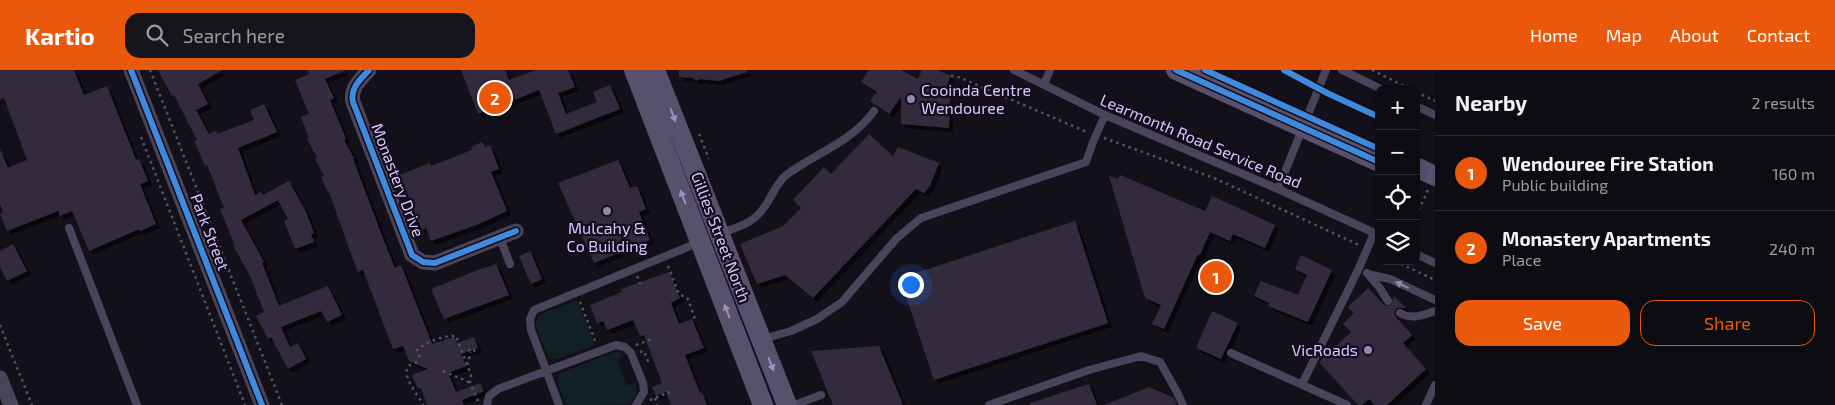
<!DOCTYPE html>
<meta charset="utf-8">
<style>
:root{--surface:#0e0c13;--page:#17151c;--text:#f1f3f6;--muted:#9b9ba0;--line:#2e2c33;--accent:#ea580c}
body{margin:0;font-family:"Exo 2",sans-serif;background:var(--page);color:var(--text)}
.controls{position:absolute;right:15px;top:15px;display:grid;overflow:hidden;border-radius:10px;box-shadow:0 2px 8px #0003}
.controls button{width:45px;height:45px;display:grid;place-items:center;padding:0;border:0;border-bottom:1px solid var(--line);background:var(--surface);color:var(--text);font:25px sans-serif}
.you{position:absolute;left:910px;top:214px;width:18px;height:18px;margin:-12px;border:4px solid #fff;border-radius:50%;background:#1a73e8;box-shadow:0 0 0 8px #1a73e833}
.badge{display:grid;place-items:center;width:32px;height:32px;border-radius:50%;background:var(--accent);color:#fff;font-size:16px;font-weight:700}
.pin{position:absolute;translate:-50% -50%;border:2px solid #fff;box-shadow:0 1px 5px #0006}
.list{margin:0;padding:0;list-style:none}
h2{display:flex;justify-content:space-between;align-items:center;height:65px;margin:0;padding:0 20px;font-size:21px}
h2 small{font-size:16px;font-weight:400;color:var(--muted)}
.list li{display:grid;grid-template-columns:32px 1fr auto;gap:15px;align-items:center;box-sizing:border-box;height:75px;padding:0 20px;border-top:1px solid var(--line)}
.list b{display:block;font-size:19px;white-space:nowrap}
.list p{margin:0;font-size:16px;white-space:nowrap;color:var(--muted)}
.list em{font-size:16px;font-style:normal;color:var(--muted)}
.actions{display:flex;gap:10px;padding:15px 20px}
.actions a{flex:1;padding:11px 0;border:1px solid var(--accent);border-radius:15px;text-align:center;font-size:18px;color:var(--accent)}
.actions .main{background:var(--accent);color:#fff}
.icon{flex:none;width:28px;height:28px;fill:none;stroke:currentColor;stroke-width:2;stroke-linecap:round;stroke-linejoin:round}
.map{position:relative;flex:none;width:1435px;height:335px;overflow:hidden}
header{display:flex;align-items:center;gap:30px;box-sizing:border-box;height:70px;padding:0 25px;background:var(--accent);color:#fff}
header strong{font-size:24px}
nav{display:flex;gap:28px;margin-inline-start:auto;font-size:18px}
.search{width:350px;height:45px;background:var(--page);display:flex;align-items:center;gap:12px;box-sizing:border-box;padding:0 18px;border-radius:15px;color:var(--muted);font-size:19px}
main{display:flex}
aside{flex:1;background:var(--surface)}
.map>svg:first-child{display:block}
</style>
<header>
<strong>Kartio</strong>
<div class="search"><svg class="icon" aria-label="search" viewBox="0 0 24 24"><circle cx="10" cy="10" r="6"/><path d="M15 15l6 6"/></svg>Search here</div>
<nav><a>Home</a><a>Map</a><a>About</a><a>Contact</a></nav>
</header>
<main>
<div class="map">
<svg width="1435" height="335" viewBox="0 0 1435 335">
<defs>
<filter id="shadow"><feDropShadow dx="4" dy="4" stdDeviation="0" flood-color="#0009"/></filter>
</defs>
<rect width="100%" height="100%" fill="#131019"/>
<path fill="#102024" d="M 577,230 L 595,275 L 558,289 C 554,289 553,289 550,287 C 545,283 535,256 536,250 L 541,244 Z
M 617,281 L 625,285 L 617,290 L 627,316 L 636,313 C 638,321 636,330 628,334 C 620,335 578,335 567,335 C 563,325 554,313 560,303 Z"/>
<path fill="#322c3c" filter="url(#shadow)" d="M 0,0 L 74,0 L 84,25 L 107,16 L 136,90 L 139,89 L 148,111 L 140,114 L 156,154 L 140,161 L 139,159 L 89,181 L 72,141 L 60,146 L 58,141 L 7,161 L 0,144 L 3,142 L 0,134 L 0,79 L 8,98 L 27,90 L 4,28 L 0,30 Z
M 158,0 L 223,0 L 198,14 L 208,34 L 196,40 L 209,64 L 216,61 L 217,64 L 254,50 L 250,40 L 264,34 L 277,62 L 238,78 L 255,125 L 261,122 L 263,125 L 289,111 L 306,142 L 314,163 L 311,164 L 314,172 L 295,179 L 284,151 L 288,149 L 278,130 L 241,150 L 264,192 L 262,193 L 279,236 L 328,216 L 342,245 L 327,252 L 321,241 L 281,257 L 290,277 L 298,273 L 306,289 L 288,299 L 271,267 L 268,269 L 256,246 L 264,242 L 250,206 L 233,175 L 234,174 L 220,139 L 224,138 L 207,95 L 205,96 L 194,71 L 197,70 L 174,25 L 172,26 Z
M 307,0 L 346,0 L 325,9 L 334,28 L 330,30 L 346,69 L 344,70 L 354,88 L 353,89 L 384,171 L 395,198 L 401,195 L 432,274 L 454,267 L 457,273 L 474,267 L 478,278 L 461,284 L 466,296 L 448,303 L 456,322 L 480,313 L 484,321 L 462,330 L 464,335 L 427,335 L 421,318 L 418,319 L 412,305 L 428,299 L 409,291 L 403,276 L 393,279 L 363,200 L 358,202 L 351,184 L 329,122 L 328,123 L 321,107 L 324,106 L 315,89 L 317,88 L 307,68 L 309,68 L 301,47 L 309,44 L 295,10 L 309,4 Z
M 461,0 L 505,0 L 509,10 L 536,0 L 568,0 L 575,17 L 558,23 L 566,44 L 597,32 L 593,22 L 610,15 L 620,39 L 556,64 L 539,20 L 478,44 Z
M 679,0 L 747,0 L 747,2 L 719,11 L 700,9 L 696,11 L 693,8 L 679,7 Z
M 869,0 L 901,0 L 918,9 L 922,0 L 937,0 L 951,6 L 941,28 L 950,28 L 949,58 L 901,54 L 901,27 L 889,44 L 870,31 L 877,22 L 861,12 Z
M 869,64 L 893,86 L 898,77 L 939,93 L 930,116 L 924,123 L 916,119 L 813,228 L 785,205 L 757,214 L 740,174 L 783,156 L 801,138 L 793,130 L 824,97 L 831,104 Z
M 482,72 L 485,77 L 490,75 L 499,99 L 491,102 L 507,141 L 479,154 L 431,171 L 426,158 L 422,160 L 400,105 L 430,93 L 431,96 L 472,80 L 471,77 Z
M 618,90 L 630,118 L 637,116 L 646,139 L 639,142 L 650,170 L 594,193 L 558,113 Z
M 1120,105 L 1205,141 L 1212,126 L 1275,155 L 1265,178 L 1233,164 L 1230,171 L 1210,162 L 1200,185 L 1198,184 L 1164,259 L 1152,254 L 1161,235 L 1145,228 L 1109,106 L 1118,109 Z
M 1075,151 L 1108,253 L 934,310 L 900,208 Z
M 13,174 L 27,201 L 7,211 L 0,197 L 0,181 Z
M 530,181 L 542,209 L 531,214 L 519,186 Z
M 1301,185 L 1332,200 L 1308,252 L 1268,236 L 1269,233 L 1254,226 L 1261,211 L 1298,225 L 1307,205 L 1295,199 Z
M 496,194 L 509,225 L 444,249 L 431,219 L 485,197 L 485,198 Z
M 669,202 L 680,228 L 671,233 L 679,254 L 692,249 L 704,278 L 685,285 L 700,323 L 702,322 L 707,335 L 671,335 L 666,322 L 656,326 L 652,317 L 662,313 L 644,265 L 640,266 L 633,250 L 607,260 L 603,251 L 597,253 L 590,235 L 622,222 L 621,219 Z
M 1368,218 L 1385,236 L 1391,235 L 1394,226 L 1406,238 L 1397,238 L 1394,243 L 1396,247 L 1412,265 L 1403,273 L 1426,299 L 1387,335 L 1375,335 L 1369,329 L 1362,335 L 1358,335 L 1319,292 L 1351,262 L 1343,254 L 1354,243 L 1348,237 Z
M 1212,241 L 1238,253 L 1221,289 L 1196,278 Z
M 879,276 L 903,335 L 833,335 L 811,281 Z
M 1089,314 L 1097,335 L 1030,335 L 1030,333 Z
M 1149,317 L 1174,328 L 1177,335 L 1104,335 Z"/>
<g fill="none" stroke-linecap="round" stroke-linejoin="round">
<path stroke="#4e5766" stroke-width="2.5" stroke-dasharray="2.5 4" stroke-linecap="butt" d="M 150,0 L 282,335
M 1372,0 L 1410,19
M 951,6 L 956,6 L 1087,62
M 1416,22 L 1435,31
M 699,64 L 709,89
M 141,67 L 245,335
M 1104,68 L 1214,108 L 1359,175
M 1416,146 L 1428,120
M 1395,191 L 1435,210
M 668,196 L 679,224 L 688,229 L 695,249
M 637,206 L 640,214
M 580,232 L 596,273
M 0,255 L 32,335
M 636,275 L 652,269
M 469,279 L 470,282 L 476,280
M 640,282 L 644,281 L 649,294
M 420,287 L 417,280 C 426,272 444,265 456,266 L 471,305 L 470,312 L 478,331
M 417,292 L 408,296 C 402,308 418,324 423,335
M 467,295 L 471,282
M 443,301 L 471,313
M 655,328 L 657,335
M 650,330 L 670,322"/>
<path stroke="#49445a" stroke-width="8" d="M 1014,0 L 1105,45 L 1278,119 L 1379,165
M 1342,0 L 1381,19
M 1044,14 L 1050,0
M 1416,36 L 1435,45
M 1278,119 L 1326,0
M 69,158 L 137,335
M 721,163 C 738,157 755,153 765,136 C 772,126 776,115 785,106 C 814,84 852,72 874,41
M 500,168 L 510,194
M 1416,184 L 1435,193
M 1367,203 L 1379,217 L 1388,231
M 1368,204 L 1390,209 L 1435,230
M 1400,243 C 1411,250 1424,245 1435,241
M 763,269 L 791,261 L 817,249 L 842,232 L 897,168 L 921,148 L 1086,92 L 1093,72 L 1105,45
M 1231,283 L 1347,335
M 1302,314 L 1359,198 L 1374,163
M 487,335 L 489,326 L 498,319 L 616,275 L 625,277 L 631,283 L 643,313 L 644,322 L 636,335
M 559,335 L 531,260 L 530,249 L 534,240 L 700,172
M 794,335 L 821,325
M 989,335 L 1089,300 L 1141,286 L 1160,292 L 1177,322 L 1183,335
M 1426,335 L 1435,315"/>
<path stroke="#49445a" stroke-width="15" d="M 131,0 L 262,335
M 369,0 C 360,10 350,18 353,32 L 412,185 L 423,192 L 435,193 L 516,161
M 0,308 L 11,335"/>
<path stroke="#57516d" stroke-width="20" d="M 634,0 L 763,335
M 655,0 L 787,335
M 1176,0 L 1379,92
M 1416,97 L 1435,106"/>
<g stroke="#120c1d" stroke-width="9">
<path id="cycleway" d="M 131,0 L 262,335
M 369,0 C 360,10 350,18 353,32 L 412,185 L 423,192 L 435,193 L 516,161
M 1176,0 L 1379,92
M 1205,0 L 1379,79
M 1284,0 L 1329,24 L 1379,47"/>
</g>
<use href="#cycleway" stroke="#408adc" stroke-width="6"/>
</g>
<defs><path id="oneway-solid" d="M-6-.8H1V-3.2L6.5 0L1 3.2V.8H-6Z" transform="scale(1.25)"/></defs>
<g fill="#9e92bd">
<use href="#oneway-solid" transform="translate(673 45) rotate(69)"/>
<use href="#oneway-solid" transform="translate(683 127) rotate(-111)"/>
<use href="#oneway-solid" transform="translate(727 241) rotate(-111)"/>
<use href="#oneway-solid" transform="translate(771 294) rotate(69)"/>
</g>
<use fill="#9186ac" href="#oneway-solid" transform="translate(1402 215) rotate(-155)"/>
<g fill="#9488ae" stroke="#120c1d" stroke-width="2">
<circle cx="911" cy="29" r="5"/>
<circle cx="607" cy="141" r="5"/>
<circle cx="1368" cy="280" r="5"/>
</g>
<g text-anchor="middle" stroke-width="4.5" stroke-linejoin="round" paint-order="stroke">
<g font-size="16" fill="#d9c8fe" stroke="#120c1d" text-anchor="start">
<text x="921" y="26">Cooinda Centre<tspan x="921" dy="18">Wendouree</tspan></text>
<text x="607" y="164" text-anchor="middle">Mulcahy &amp;<tspan x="607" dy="18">Co Building</tspan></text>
<text x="1358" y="286" text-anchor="end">VicRoads</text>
</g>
<g font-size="16" fill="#d9c8fe" stroke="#120c1d">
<text transform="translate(1201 71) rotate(23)" y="6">Learmonth Road Service Road</text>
<text transform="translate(398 110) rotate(69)" y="6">Monastery Drive</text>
<text transform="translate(210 162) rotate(69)" y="6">Park Street</text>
<text transform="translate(721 167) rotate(69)" y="6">Gillies Street North</text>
</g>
</g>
</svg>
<div class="controls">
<button>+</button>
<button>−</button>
<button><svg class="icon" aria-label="locate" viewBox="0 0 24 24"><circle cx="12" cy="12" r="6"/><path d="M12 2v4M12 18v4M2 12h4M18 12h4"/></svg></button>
<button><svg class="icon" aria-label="layers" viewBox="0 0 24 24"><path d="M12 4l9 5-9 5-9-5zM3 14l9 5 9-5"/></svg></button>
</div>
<div class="you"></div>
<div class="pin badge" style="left:1216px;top:207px">1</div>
<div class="pin badge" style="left:495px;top:28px">2</div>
</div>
<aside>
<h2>Nearby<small>2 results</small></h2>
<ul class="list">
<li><span class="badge">1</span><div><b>Wendouree Fire Station</b><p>Public building</p></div><em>160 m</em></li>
<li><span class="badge">2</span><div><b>Monastery Apartments</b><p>Place</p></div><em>240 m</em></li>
</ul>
<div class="actions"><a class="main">Save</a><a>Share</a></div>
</aside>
</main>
